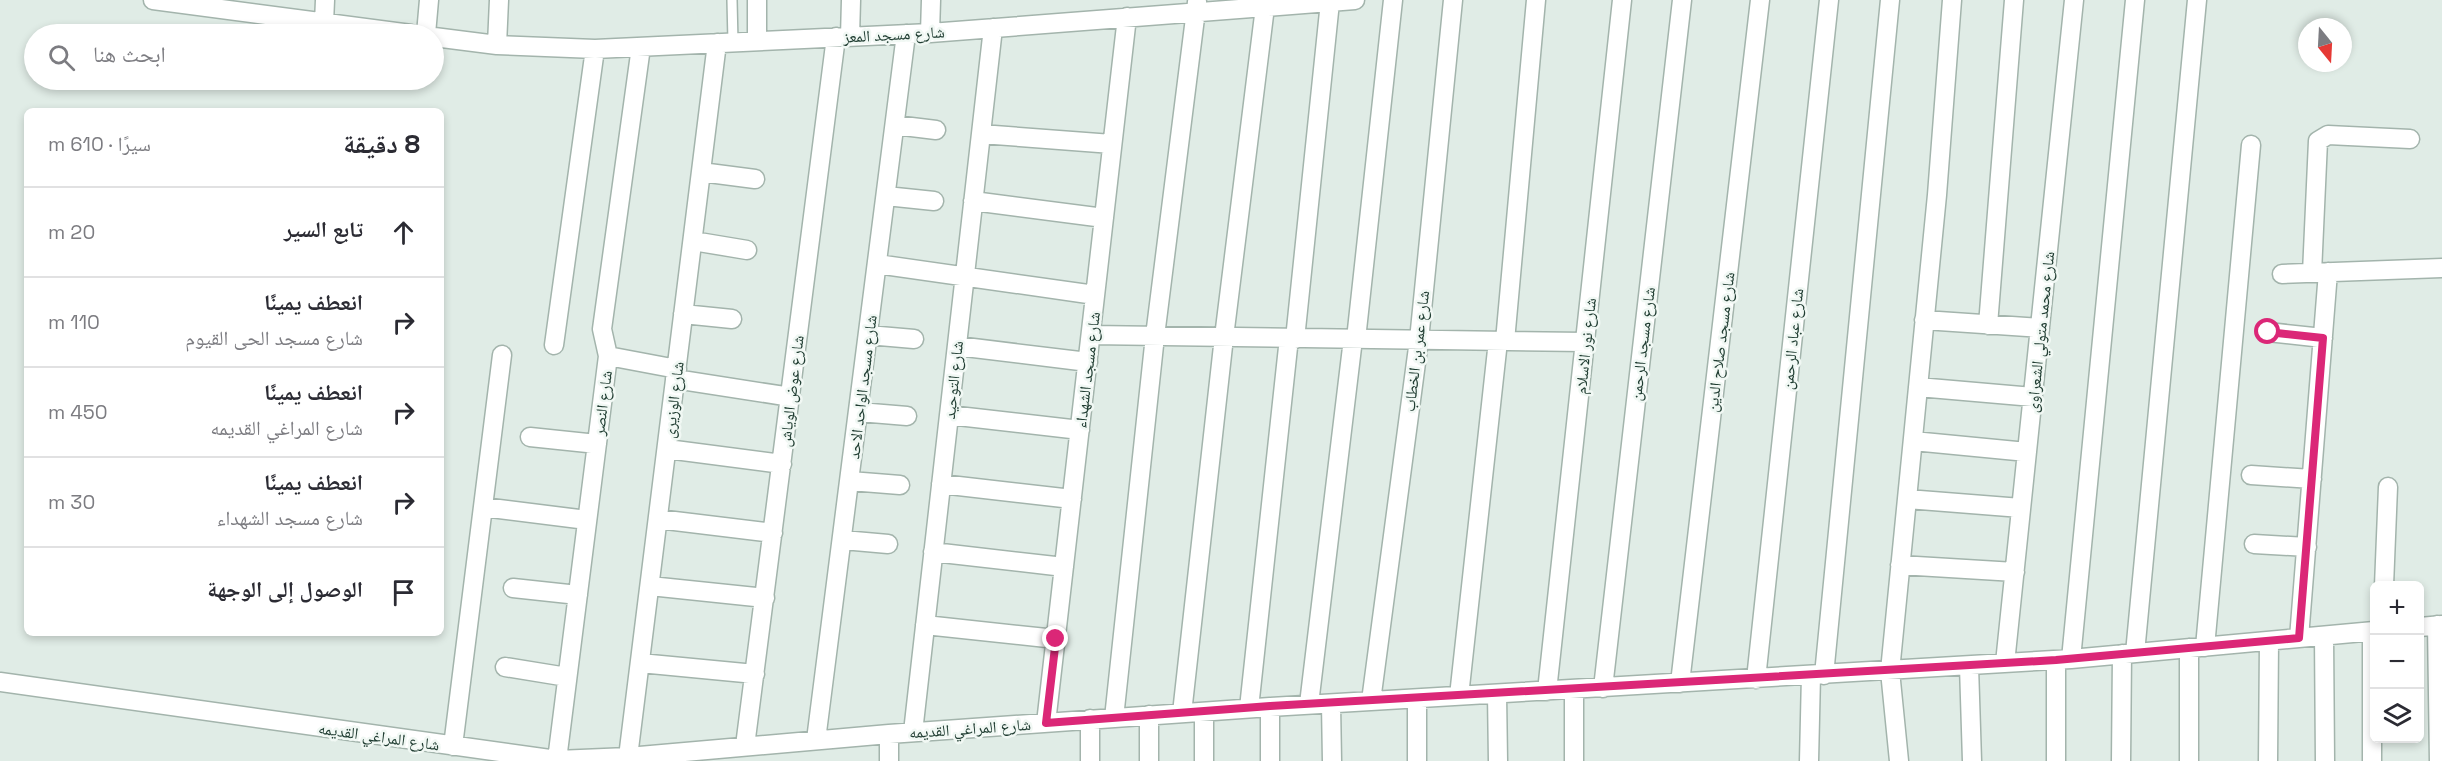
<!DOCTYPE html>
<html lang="ar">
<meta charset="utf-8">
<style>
:root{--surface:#fff;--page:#f2f2f3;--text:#2b2b33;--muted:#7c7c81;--line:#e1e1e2}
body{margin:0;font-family:"Space Grotesk","Noto Naskh Arabic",sans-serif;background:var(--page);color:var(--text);direction:rtl}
.controls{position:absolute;right:18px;bottom:18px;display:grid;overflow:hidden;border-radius:9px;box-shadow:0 3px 9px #0003}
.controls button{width:54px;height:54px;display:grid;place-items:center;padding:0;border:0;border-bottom:2px solid var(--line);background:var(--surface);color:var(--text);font:30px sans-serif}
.compass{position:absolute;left:2298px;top:18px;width:54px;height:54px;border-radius:50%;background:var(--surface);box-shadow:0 3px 9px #0003;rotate:162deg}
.stop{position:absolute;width:18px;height:18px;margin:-14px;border:4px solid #db2777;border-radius:50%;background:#fff}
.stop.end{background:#db2777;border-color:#fff;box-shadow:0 2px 6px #0008}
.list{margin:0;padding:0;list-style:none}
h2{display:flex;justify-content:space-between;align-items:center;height:78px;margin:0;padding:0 24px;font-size:26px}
h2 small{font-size:20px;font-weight:400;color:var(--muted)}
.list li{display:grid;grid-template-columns:39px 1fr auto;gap:18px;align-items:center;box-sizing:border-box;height:90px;padding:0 24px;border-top:2px solid var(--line)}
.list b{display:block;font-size:22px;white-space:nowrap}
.list p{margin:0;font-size:20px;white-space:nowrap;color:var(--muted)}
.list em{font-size:20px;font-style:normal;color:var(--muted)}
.icon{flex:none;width:33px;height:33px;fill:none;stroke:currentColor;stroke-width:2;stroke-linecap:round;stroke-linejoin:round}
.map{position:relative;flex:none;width:2442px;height:761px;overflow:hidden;direction:ltr}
.search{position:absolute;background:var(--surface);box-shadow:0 3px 9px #0003;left:24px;top:24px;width:420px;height:66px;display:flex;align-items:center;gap:15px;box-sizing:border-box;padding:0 21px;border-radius:33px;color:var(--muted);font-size:22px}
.panel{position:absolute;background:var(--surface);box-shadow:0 3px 9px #0003;left:24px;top:108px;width:420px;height:528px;border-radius:9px;direction:rtl}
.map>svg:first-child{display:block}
</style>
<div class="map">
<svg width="2442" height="761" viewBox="0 0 2442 761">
<rect width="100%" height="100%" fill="#e0ece6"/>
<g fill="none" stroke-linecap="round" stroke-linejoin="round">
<g stroke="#a3b4ac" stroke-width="12">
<path id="service" d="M 732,0 L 733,42"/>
</g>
<g stroke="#a3b4ac" stroke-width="21">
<path id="minor" d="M 153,0 L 411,34
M 324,23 L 325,0
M 930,33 L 931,0
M 426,34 L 429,0
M 434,37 L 497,45 L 595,49 L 930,33 L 1355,0
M 850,37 L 851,0
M 757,41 L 757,0
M 497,45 L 499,0
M 895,125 L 936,130
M 981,134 L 1112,144
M 701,172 L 755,179
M 886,196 L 934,201
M 973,201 L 1104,218
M 693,241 L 747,250
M 877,264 L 1095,295
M 2312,273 L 2318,141 L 2328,135 L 2410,139
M 2282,274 L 2442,268
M 683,314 L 732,319
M 1924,320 L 2040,328
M 1988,325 L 2014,0
M 2268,332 L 2323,338
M 868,335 L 914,339
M 1091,335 L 1585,342
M 1295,339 L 1330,2
M 1356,339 L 1393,0
M 1505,341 L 1536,0
M 554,345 L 595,49
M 957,346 L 1088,362
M 608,356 L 677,369
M 675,379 L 791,397
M 1918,387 L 2033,397
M 859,412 L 907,416
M 949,415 L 1080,430
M 530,437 L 597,444
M 1913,441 L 2027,452
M 667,449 L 782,464
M 2251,475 L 2312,479
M 850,481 L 900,485
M 941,484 L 1072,499
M 1907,499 L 2021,508
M 483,507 L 587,520
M 658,519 L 773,533
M 843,540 L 888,544
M 2254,544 L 2307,547
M 933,552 L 1064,567
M 1900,565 L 2015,572
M 650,586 L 765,598
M 2384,586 L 2388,487
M 513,588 L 578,595
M 925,625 L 1056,639
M 2437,625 L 2439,761
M 2420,627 L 2442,625
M 2372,631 L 2372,761
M 2324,636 L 2325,761
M 2299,638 L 2328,272
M 2205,647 L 2251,145
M 2135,653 L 2197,0
M 2071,659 L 2135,0
M 640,663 L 755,674
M 2005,663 L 2074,0
M 1969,666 L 1972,761
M 505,667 L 567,677
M 1824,675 L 1890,0
M 1756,679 L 1829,0
M 0,682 L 557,760 L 628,757 L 889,734 L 1270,707 L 2071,659 L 2374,631
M 1680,683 L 1760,0
M 1603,688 L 1682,0
M 1547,691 L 1622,0
M 1497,694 L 1498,761
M 1459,696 L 1498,341
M 1417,699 L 1417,761
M 1371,701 L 1419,340 L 1453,0
M 1309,704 L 1353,339
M 1331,704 L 1332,761
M 1270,707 L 1270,761
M 1249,708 L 1289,338
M 1204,712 L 1204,761
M 1182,713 L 1224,337 L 1265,7
M 1149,715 L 1149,761
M 1114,718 L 1155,336 L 1197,2
M 1090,719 L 1090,761
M 1046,723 L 1127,17
M 913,732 L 993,28
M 889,734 L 889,761
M 816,740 L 906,34
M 453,746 L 502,355
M 745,746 L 836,37
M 628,757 L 717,43
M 557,760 L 608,356 L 602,329 L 641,47
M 1574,761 L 1574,690
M 1809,761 L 1811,675
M 1899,761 L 1890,671 L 1937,195 L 1952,0
M 2056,761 L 2056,660
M 2121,761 L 2122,654
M 2189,761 L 2189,648
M 2268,761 L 2269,641"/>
</g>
<use href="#service" stroke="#fff" stroke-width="9"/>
<use href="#minor" stroke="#fff" stroke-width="18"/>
</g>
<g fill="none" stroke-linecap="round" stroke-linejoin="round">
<path stroke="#db2777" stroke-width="8" d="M 1056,639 L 1046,723 L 1270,706 L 2056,660 L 2299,638 L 2323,338 L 2268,332"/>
</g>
<g text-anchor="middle" stroke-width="5" stroke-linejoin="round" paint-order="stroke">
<g font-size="16" fill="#203d32" stroke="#f1f8f4">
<text transform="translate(894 34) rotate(-3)" y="6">شارع مسجد المعز</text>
<text transform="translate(2040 332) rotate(-84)" y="6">شارع محمد متولي الشعراوى</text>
<text transform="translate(1792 339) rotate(-84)" y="6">شارع عباد الرحمن</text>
<text transform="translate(1720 342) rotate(-83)" y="6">شارع مسجد صلاح الدين</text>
<text transform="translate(1642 344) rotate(-83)" y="6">شارع مسجد الرحمن</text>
<text transform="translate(1585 346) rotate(-84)" y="6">شارع نور الاسلام</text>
<text transform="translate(1416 351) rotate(-83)" y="6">شارع عمر بن الخطاب</text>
<text transform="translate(1087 370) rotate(-83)" y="6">شارع مسجد الشهداء</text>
<text transform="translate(953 380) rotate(-84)" y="6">شارع التوحيد</text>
<text transform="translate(862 387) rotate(-83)" y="6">شارع مسجد الواحد الاحد</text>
<text transform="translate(791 391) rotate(-83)" y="6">شارع عوض الوياش</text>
<text transform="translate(673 400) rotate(-83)" y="6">شارع الوزيرى</text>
<text transform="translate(602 403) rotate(-83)" y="6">شارع النصر</text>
<text transform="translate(970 728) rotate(-4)" y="6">شارع المراغي القديمه</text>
<text transform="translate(379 736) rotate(8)" y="6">شارع المراغي القديمه</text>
</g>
</g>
</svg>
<div class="controls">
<button>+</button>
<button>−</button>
<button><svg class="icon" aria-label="layers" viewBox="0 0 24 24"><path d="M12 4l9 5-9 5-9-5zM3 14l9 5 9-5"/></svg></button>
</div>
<svg class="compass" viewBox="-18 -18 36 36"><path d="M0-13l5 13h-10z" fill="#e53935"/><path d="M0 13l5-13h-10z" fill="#7c7c81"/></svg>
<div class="stop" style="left:2268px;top:332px"></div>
<div class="stop end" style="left:1056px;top:639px"></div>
<div class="search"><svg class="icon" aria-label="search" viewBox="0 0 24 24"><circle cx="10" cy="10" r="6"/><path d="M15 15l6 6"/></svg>ابحث هنا</div>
<section class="panel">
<h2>8 دقيقة<small>سيرًا · 610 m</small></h2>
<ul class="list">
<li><svg class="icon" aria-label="ahead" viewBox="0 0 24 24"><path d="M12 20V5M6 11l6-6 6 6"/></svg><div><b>تابع السير</b></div><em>20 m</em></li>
<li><svg class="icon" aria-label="right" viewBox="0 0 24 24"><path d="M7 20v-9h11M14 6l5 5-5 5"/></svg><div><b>انعطف يمينًا</b><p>شارع مسجد الحى القيوم</p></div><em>110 m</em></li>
<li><svg class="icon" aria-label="right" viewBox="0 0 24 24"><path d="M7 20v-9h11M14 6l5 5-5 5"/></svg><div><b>انعطف يمينًا</b><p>شارع المراغي القديمه</p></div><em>450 m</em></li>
<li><svg class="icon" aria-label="right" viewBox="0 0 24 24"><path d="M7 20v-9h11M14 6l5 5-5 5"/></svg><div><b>انعطف يمينًا</b><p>شارع مسجد الشهداء</p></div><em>30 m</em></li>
<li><svg class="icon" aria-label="arrive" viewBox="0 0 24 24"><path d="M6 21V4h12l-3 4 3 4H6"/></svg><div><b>الوصول إلى الوجهة</b></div></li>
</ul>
</section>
</div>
